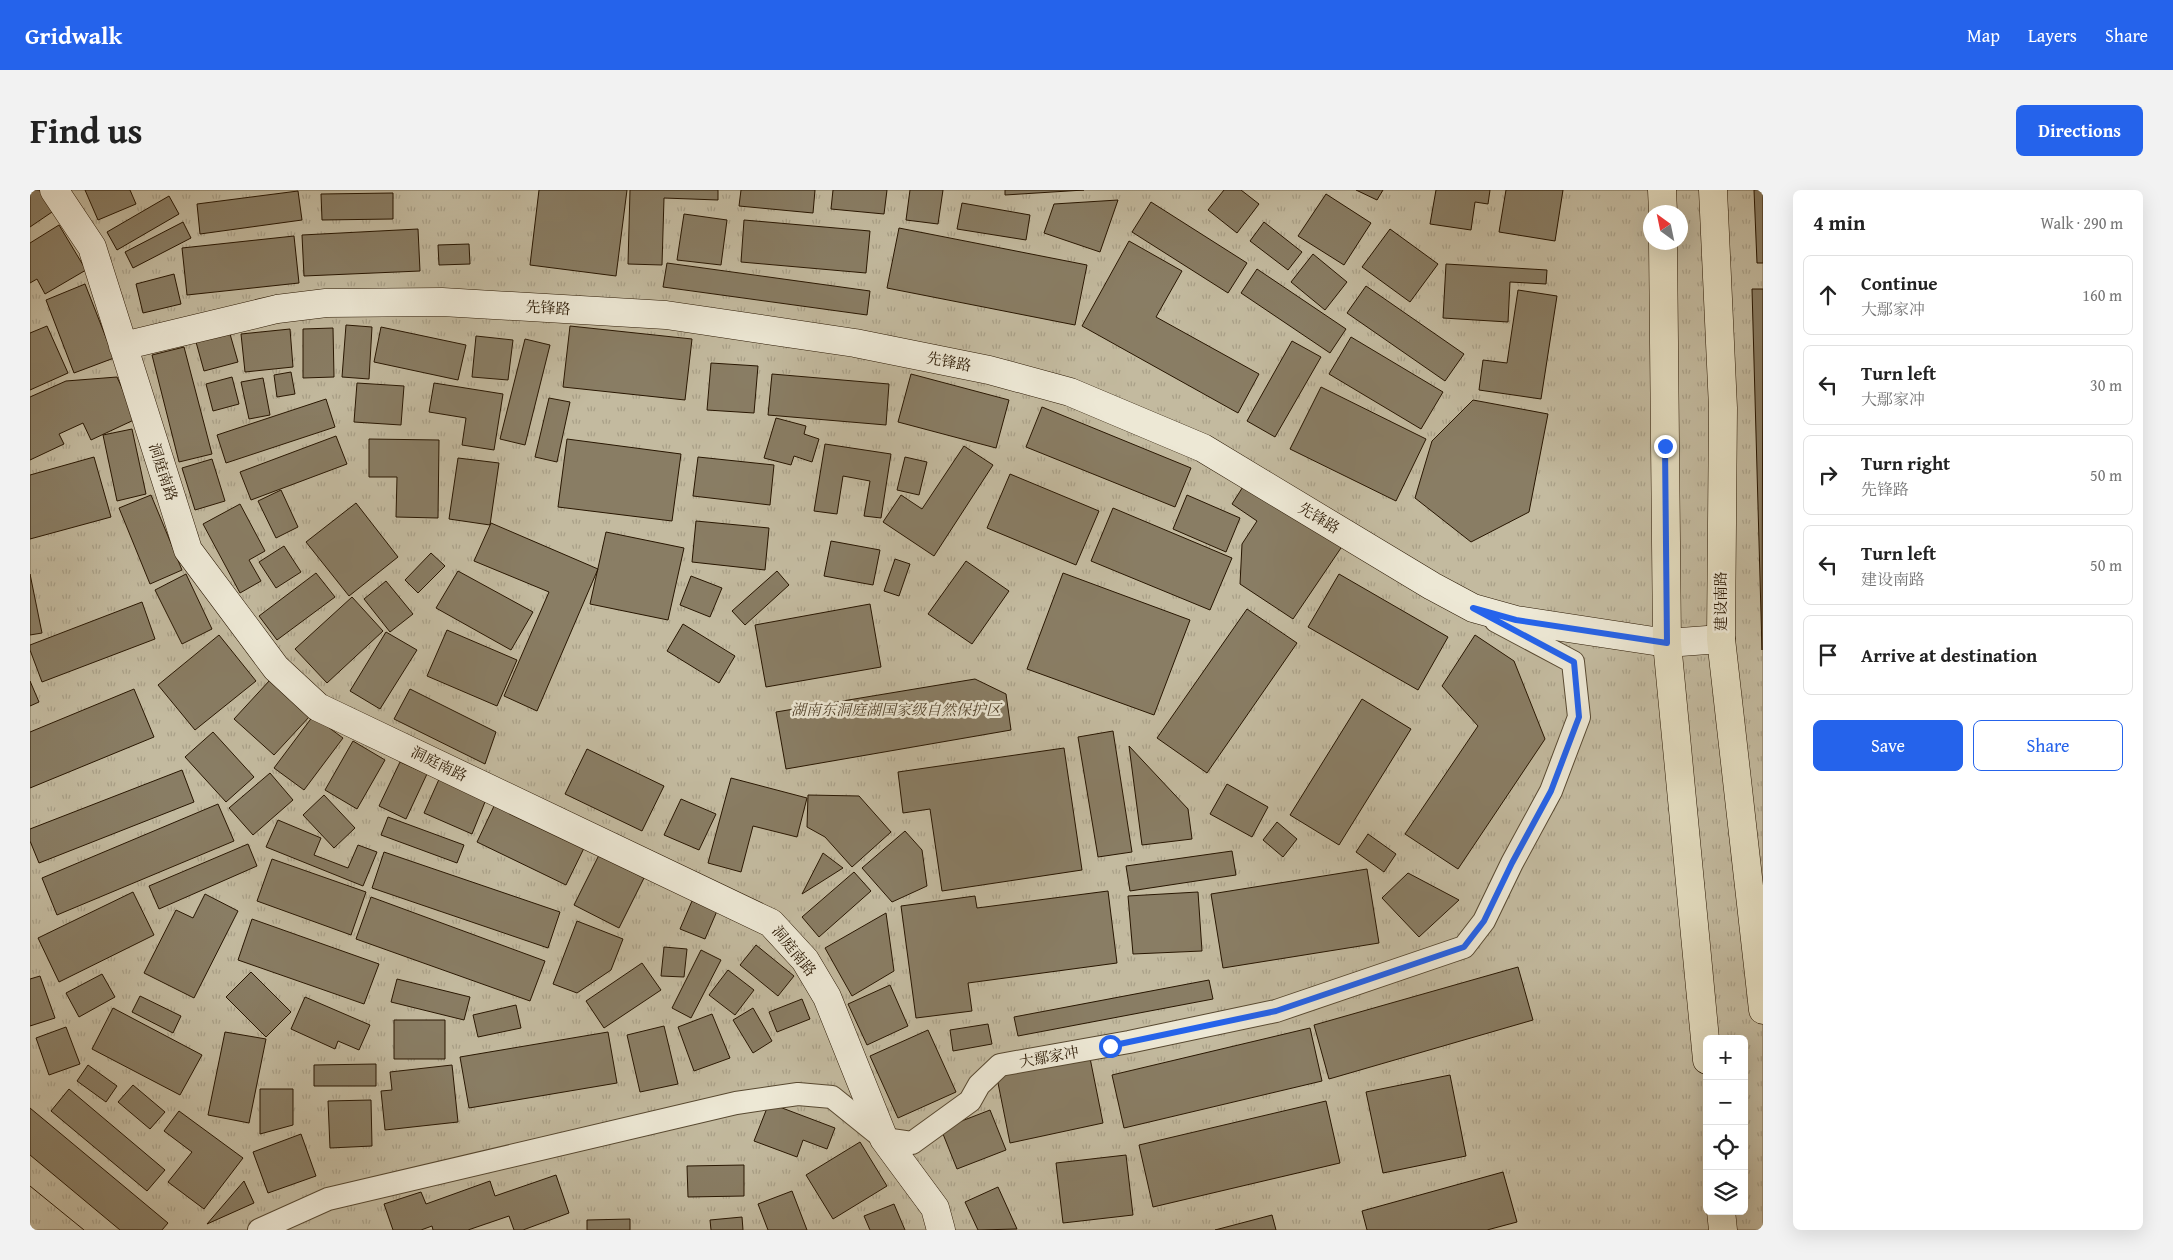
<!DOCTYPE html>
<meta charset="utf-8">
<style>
:root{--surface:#fff;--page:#f2f2f2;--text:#222;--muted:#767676;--line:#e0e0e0;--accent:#2563eb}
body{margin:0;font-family:"Gentium Book Plus","Noto Serif SC",serif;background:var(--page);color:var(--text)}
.controls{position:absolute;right:15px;bottom:15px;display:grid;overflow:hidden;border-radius:8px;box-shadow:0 5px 20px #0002}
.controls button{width:45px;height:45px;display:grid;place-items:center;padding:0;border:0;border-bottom:1px solid var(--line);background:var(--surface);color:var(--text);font:25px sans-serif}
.compass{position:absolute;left:1613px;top:15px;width:45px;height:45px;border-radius:50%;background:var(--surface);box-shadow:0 5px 20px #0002;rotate:327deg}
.stop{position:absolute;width:15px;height:15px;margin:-11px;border:4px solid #2563eb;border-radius:50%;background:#fff}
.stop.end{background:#2563eb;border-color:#fff;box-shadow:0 1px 5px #0008}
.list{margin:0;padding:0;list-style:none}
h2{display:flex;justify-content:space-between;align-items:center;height:65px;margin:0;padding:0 20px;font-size:21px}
h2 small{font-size:16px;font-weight:400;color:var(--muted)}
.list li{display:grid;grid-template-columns:32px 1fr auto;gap:15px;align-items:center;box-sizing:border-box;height:80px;margin:0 10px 10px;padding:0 10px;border:1px solid var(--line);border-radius:8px}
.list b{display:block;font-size:19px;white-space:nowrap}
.list p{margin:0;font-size:16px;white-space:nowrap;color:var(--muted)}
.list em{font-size:16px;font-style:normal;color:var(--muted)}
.actions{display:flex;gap:10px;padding:15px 20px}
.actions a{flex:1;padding:11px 0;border:1px solid var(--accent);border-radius:8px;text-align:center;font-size:18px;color:var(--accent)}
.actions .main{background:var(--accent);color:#fff}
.icon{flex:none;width:28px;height:28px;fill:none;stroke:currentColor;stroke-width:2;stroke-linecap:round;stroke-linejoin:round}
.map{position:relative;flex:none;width:1733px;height:1040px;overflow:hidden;border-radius:8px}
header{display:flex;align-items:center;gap:30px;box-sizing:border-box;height:70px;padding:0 25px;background:var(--accent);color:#fff}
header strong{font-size:24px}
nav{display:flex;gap:28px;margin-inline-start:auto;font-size:18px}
.intro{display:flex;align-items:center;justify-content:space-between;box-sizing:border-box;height:120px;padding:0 30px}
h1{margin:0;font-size:35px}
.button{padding:12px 22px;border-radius:8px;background:var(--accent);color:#fff;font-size:18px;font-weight:700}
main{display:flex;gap:30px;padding:0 30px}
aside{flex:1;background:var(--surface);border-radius:8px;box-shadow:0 5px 20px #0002}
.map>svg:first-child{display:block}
</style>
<header>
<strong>Gridwalk</strong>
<nav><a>Map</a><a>Layers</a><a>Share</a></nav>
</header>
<div class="intro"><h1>Find us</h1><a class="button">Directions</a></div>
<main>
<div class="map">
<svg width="1733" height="1040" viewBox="0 0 1733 1040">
<defs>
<pattern id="grass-tufts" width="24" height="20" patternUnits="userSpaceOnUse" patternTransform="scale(1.25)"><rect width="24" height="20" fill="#c3ba9f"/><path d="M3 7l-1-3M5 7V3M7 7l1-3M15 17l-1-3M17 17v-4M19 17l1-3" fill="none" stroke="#a89f87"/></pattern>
</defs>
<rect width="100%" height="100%" fill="#e3dcbf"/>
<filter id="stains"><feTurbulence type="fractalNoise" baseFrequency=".004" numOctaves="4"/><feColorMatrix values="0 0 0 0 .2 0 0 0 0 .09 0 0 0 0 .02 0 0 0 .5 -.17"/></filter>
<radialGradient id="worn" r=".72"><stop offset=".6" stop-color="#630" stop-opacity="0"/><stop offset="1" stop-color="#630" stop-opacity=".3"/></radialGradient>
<path fill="url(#grass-tufts)" stroke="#766850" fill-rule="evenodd" d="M 0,0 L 1733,0 L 1733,1040 L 0,1040 ZM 1620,22 L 1650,22 L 1650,52 L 1620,52 ZM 1677,849 L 1714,849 L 1714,1021 L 1677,1021 Z"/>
<path fill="#897d64" stroke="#281601" d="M 0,0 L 11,0 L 25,20 L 0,37 Z
M 55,0 L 100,0 L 106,14 L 68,30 Z
M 509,0 L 597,0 L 586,86 L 500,75 Z
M 600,0 L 688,0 L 688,10 L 634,8 L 632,75 L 598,74 Z
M 711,0 L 785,0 L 783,23 L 709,16 Z
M 803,0 L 857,0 L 854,24 L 801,19 Z
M 880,0 L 913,0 L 908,34 L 876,30 Z
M 975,0 L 1054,0 L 975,5 Z
M 1194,0 L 1211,0 L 1229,14 L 1207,43 L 1178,20 Z
M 1326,0 L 1353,0 L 1347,10 Z
M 1406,0 L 1460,0 L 1458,14 L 1445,12 L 1441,40 L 1400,34 Z
M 1476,0 L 1533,0 L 1525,51 L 1469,42 Z
M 1724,0 L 1733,0 L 1733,73 L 1727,73 Z
M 268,1 L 272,30 L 170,44 L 167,14 Z
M 363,3 L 363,29 L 292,30 L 291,4 Z
M 1296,4 L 1341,33 L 1314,75 L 1268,46 Z
M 139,6 L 149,24 L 87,60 L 77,42 Z
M 1088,10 L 1070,62 L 1014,43 L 1024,14 Z
M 1121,12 L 1217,73 L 1198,103 L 1102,42 Z
M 932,13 L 1000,25 L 996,50 L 927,39 Z
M 654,24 L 697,30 L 691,75 L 647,70 Z
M 714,30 L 840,41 L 836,83 L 711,72 Z
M 153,32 L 161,48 L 103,78 L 95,62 Z
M 1234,32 L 1272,62 L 1258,80 L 1220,51 Z
M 29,35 L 56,80 L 15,104 L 7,89 L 0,93 L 0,53 Z
M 869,38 L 1057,75 L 1045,135 L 857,98 Z
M 388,39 L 390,81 L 274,86 L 272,45 Z
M 1360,39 L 1408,74 L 1380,112 L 1332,77 Z
M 264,46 L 269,93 L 157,105 L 152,58 Z
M 1099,51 L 1152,81 L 1126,127 L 1229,184 L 1208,223 L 1052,136 Z
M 439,54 L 440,74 L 409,75 L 408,55 Z
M 1283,64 L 1317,92 L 1295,120 L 1261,92 Z
M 637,73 L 840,101 L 837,125 L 633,97 Z
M 1416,74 L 1517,80 L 1516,94 L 1480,92 L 1478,132 L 1413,128 Z
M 1227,79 L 1316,139 L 1300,163 L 1211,103 Z
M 144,84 L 151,114 L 113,123 L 106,94 Z
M 55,94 L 84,168 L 44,183 L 16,110 Z
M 1336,96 L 1434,164 L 1415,191 L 1317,123 Z
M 1722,99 L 1733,99 L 1732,460 Z
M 1488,100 L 1527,106 L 1511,209 L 1449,200 L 1453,170 L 1477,173 Z
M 316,135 L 342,137 L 339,189 L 312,187 Z
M 17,136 L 38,183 L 0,200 L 0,143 Z
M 540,136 L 662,149 L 655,210 L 533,197 Z
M 351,137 L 436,155 L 428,190 L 344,172 Z
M 303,138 L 304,187 L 273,188 L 273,139 Z
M 260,139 L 263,177 L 215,182 L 211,144 Z
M 200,144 L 208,172 L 174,181 L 166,152 Z
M 446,146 L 483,150 L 478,190 L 442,187 Z
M 1321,147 L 1413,202 L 1391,239 L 1299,184 Z
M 495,149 L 520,155 L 495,255 L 470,249 Z
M 1262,151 L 1291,167 L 1245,247 L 1217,231 Z
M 154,157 L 182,264 L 149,272 L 122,165 Z
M 681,173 L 728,176 L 724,223 L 677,220 Z
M 261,182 L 265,204 L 247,207 L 244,185 Z
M 742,184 L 859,194 L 856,235 L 738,225 Z
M 881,184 L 979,210 L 966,258 L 868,232 Z
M 87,187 L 106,229 L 61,250 L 53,233 L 29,244 L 34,254 L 0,270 L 0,207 L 36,191 Z
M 202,187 L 209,214 L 183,221 L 176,194 Z
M 233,188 L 240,225 L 219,229 L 211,192 Z
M 327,193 L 374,196 L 371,235 L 324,232 Z
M 404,193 L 473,204 L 464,260 L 432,255 L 436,228 L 399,222 Z
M 1291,197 L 1396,249 L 1366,311 L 1260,259 Z
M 519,208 L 540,212 L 527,272 L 505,267 Z
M 296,209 L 305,237 L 196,273 L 187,245 Z
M 1443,210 L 1518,224 L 1499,322 L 1441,352 L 1385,308 L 1402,251 Z
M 1012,217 L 1161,278 L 1145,317 L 996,257 Z
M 746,228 L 776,236 L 774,244 L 789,249 L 782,272 L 764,266 L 761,275 L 734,268 Z
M 102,239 L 116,304 L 87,311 L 73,245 Z
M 306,246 L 317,274 L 221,310 L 210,282 Z
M 339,249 L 409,250 L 408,328 L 366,327 L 367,287 L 339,287 Z
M 537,249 L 651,264 L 642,331 L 528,317 Z
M 795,254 L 861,264 L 851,328 L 834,326 L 840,291 L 813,286 L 807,324 L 784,321 Z
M 934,256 L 963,275 L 904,366 L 853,332 L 871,305 L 892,319 Z
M 64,267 L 81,327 L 0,349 L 0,285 Z
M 668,267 L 744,275 L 740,315 L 663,306 Z
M 875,267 L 897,272 L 889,305 L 867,300 Z
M 428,268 L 469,273 L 460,335 L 419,329 Z
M 182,269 L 195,311 L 165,320 L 152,278 Z
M 980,284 L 1069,321 L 1046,375 L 957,338 Z
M 1216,292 L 1313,355 L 1263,429 L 1210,394 L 1212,354 L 1227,331 L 1202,314 Z
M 251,300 L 268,337 L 246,348 L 228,311 Z
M 121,305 L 152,380 L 120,394 L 89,318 Z
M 1157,305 L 1210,328 L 1196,362 L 1143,339 Z
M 326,313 L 368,367 L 319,406 L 276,352 Z
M 210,314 L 235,361 L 219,370 L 231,391 L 210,403 L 173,334 Z
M 1083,318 L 1202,368 L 1180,420 L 1061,371 Z
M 666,331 L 739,338 L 735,380 L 662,372 Z
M 461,333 L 568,379 L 507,521 L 474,506 L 519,402 L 444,371 Z
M 576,342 L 654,358 L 638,430 L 560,414 Z
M 801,351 L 850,360 L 843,395 L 794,386 Z
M 254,356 L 271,382 L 246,398 L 229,372 Z
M 401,363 L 415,376 L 388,403 L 375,390 Z
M 865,369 L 880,374 L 869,406 L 854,401 Z
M 936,371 L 979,401 L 942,454 L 898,424 Z
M 428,381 L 503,422 L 481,460 L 406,418 Z
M 747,381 L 759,395 L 715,435 L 702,421 Z
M 286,383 L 305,407 L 247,450 L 229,426 Z
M 1033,383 L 1160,430 L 1124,525 L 997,479 Z
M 0,384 L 12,443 L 0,445 Z
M 156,384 L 182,439 L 152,454 L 125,400 Z
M 1309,384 L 1418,447 L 1388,500 L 1278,437 Z
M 661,386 L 692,398 L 680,427 L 650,415 Z
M 356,391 L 383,424 L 360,442 L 334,409 Z
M 322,407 L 353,441 L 297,493 L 265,459 Z
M 112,412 L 125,449 L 12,492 L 0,460 L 0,455 Z
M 840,414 L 851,477 L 736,497 L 725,435 Z
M 1217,419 L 1267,453 L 1177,583 L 1127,548 Z
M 653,434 L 705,466 L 689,493 L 637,461 Z
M 417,440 L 487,470 L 467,516 L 397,486 Z
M 356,442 L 387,460 L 350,519 L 320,501 Z
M 189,445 L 226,491 L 165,540 L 128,495 Z
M 1445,445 L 1484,471 L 1515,549 L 1428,679 L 1375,644 L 1448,536 L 1412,496 Z
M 945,489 L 976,504 L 981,540 L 756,579 L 746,522 Z
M 240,490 L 280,526 L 244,565 L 204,529 Z
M 0,491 L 9,512 L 0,516 Z
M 104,499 L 124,547 L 0,598 L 0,542 Z
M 380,499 L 466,542 L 455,574 L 364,529 Z
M 1332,509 L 1381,539 L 1309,655 L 1260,625 Z
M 283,526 L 313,548 L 274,600 L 244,578 Z
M 1083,541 L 1102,662 L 1068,667 L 1048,547 Z
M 183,542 L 224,587 L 196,612 L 155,567 Z
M 323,551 L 355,570 L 327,619 L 295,600 Z
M 1099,556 L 1158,619 L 1162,649 L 1112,655 Z
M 1034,558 L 1052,680 L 912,701 L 900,619 L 873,623 L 868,582 Z
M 557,559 L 634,596 L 612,641 L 535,604 Z
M 370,572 L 397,584 L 376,629 L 349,616 Z
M 152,580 L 164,612 L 9,673 L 0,651 L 0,639 Z
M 240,583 L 263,610 L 223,645 L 199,618 Z
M 410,587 L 457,607 L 442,644 L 394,623 Z
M 701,588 L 777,608 L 767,647 L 723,636 L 711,682 L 678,673 Z
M 1197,594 L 1238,617 L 1222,647 L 1180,624 Z
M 294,605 L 325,638 L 304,658 L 273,625 Z
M 778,605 L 829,606 L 861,642 L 822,677 L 795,647 L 777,637 Z
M 651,609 L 686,624 L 669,660 L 634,645 Z
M 188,614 L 204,651 L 27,725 L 12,688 Z
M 465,614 L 555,656 L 536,695 L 447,652 Z
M 358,627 L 434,655 L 427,673 L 351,645 Z
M 248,630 L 291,648 L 284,665 L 318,678 L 328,655 L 347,662 L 333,696 L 236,657 Z
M 1247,632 L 1267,649 L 1253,667 L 1233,650 Z
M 875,641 L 892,660 L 897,696 L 862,712 L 832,678 Z
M 1338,644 L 1366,664 L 1354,682 L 1326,662 Z
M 218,654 L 227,676 L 129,719 L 119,696 Z
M 1202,661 L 1206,685 L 1100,701 L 1096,676 Z
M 354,662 L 530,722 L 518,758 L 342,698 Z
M 793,663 L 813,678 L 772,704 Z
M 569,665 L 614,688 L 589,738 L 544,715 Z
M 242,669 L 336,702 L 321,745 L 227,711 Z
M 1337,679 L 1349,753 L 1193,778 L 1181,704 Z
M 824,682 L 841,701 L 789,747 L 772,727 Z
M 1378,683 L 1429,710 L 1389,747 L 1352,708 Z
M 1078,701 L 1087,773 L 938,793 L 942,821 L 886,828 L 871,716 L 945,706 L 947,718 Z
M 103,702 L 124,745 L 29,792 L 8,748 Z
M 1168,702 L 1172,761 L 1103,764 L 1098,706 Z
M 175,704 L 208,721 L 164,808 L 114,783 L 146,720 L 163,728 Z
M 341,707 L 515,771 L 500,811 L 326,749 Z
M 662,711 L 687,721 L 675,749 L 650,739 Z
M 856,723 L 864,781 L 822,806 L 795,758 Z
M 222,729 L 349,774 L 334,814 L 208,770 Z
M 547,731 L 593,749 L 581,780 L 547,803 L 523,794 Z
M 726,755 L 764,786 L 748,806 L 710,775 Z
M 634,757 L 657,759 L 654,787 L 631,786 Z
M 671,760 L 691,770 L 661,828 L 642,818 Z
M 612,773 L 631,800 L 574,838 L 556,811 Z
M 1488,777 L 1503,830 L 1299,889 L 1284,835 Z
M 698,780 L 724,800 L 705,825 L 679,805 Z
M 221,782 L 261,822 L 236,847 L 196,807 Z
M 72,784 L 85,807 L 49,827 L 36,803 Z
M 10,786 L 25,828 L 0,836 L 0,789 Z
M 367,789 L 440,807 L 434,830 L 361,812 Z
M 1179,790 L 1183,809 L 988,846 L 984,827 Z
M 860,795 L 878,836 L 837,855 L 818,814 Z
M 110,806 L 151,826 L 143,843 L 102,822 Z
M 275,807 L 340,835 L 329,860 L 308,851 L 305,859 L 261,839 Z
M 772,809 L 780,829 L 747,842 L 739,822 Z
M 486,815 L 491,838 L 448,847 L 443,825 Z
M 83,818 L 172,865 L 150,905 L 62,859 Z
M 723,818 L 742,851 L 723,863 L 703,830 Z
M 682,824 L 700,868 L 664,881 L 648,837 Z
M 364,830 L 415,830 L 415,869 L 364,869 Z
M 958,834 L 962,854 L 923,861 L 920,840 Z
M 634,836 L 648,894 L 610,902 L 597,845 Z
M 36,837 L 50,874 L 19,885 L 6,848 Z
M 1280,838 L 1292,891 L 1094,938 L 1082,885 Z
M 898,840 L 926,902 L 868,928 L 840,866 Z
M 195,842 L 236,849 L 219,933 L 178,925 Z
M 578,842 L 587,893 L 439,918 L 430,867 Z
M 1059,863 L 1073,933 L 980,953 L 966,883 Z
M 346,874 L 346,896 L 284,896 L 284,875 Z
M 58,875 L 87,896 L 76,912 L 47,891 Z
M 422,875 L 428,932 L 355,940 L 351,901 L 362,900 L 360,882 Z
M 1420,885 L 1436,966 L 1353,983 L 1336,902 Z
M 103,895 L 135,922 L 120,939 L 88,912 Z
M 39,899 L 135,980 L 117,1001 L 21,921 Z
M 230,899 L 263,899 L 263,935 L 230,944 Z
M 341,910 L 342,956 L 300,958 L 298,911 Z
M 1296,911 L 1310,973 L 1123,1017 L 1109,955 Z
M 739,913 L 805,938 L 797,959 L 773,950 L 767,967 L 724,951 Z
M 0,918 L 138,1033 L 132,1040 L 90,1040 L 0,965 Z
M 960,920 L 976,960 L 927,979 L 911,939 Z
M 149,921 L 213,968 L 174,1019 L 138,992 L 162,962 L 134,941 Z
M 271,944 L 286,986 L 238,1003 L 223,962 Z
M 830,952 L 857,996 L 803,1029 L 776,985 Z
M 1096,965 L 1103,1025 L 1033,1033 L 1026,973 Z
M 714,975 L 714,1006 L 658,1007 L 657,976 Z
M 1473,982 L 1487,1032 L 1457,1040 L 1337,1040 L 1332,1021 Z
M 526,985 L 539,1023 L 493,1040 L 484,1040 L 479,1026 L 438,1040 L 403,1040 L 402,1036 L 391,1040 L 363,1040 L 354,1014 L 391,1002 L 396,1014 L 460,991 L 465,1006 Z
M 214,991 L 224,1013 L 177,1034 Z
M 968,997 L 987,1039 L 948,1040 L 935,1012 Z
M 762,1001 L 777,1040 L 738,1040 L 728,1014 Z
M 864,1014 L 875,1040 L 840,1040 L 834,1026 Z
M 1242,1025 L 1246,1040 L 1185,1040 Z
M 712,1027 L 713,1040 L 681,1040 L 680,1030 Z
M 600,1029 L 600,1040 L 557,1040 L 557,1030 Z"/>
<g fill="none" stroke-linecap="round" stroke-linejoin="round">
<g stroke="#574830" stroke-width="24">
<path id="minor" d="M 229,1040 L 298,1009 L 706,913 L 768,904 L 802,907 L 854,949 L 882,953 L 940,911 L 949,895 L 970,875 L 1099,852 L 1246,821 L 1434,757 L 1454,731 L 1482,673 L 1521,601 L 1549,527 L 1543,472 L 1466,431"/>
</g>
<g stroke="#281601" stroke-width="29">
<path id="secondary" d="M 24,0 L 62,57 L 158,360 L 246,478 L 288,517 L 741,733 L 775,770 L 797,807 L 854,949 L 905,1018 L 911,1040
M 93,156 L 247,119 L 296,113 L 412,112 L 636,125 L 825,153 L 959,180 L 1040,202 L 1173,258 L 1402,396 L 1443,418 L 1486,430 L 1637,453 L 1691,449"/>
</g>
<g stroke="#281601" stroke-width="29">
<path id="primary" d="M 1632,0 L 1633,22
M 1683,0 L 1693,218 L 1691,449 L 1733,820
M 1633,52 L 1637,453 L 1677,870
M 1691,1021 L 1693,1040"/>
</g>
<use href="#minor" stroke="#ede8d5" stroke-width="22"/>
<use href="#secondary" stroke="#ede8d5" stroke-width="28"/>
<use href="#primary" stroke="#e3dcbf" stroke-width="28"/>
<path stroke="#281601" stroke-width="1" d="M 0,996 L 54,1040"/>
</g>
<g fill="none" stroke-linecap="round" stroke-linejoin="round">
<path stroke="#2563eb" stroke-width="6" d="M 1080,856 L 1246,821 L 1434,757 L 1454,731 L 1482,673 L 1521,601 L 1549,527 L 1544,472 L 1443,418 L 1486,430 L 1637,453 L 1635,256"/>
</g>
<g text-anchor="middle" stroke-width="5" stroke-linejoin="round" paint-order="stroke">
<g font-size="15" fill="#281601" stroke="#ede8d5">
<text transform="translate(518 118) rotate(3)" y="5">先锋路</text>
<text transform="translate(919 172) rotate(11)" y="5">先锋路</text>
<text transform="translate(133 282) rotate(72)" y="5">洞庭南路</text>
<text transform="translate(1289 328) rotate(31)" y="5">先锋路</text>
<text transform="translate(1691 411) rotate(-90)" y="5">建设南路</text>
<text transform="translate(409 574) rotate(26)" y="5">洞庭南路</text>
<text transform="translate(764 761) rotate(51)" y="5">洞庭南路</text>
<text transform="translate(1019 867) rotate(-10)" y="5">大鄢家冲</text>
</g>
<g font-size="15" font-style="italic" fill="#564730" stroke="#ede8d5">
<text x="866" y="525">湖南东洞庭湖国家级自然保护区</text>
</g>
</g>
<rect width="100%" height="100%" filter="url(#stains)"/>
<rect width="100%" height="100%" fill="url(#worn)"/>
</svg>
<div class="controls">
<button>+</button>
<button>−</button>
<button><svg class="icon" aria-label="locate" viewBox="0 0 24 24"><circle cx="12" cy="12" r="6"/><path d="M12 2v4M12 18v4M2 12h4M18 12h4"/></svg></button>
<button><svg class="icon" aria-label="layers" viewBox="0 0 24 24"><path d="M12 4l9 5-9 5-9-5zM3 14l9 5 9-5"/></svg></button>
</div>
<svg class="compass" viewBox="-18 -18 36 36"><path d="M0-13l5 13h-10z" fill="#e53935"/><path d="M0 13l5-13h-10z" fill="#767676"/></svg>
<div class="stop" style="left:1080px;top:856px"></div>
<div class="stop end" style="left:1635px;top:256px"></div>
</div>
<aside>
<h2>4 min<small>Walk · 290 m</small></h2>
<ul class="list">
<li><svg class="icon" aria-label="ahead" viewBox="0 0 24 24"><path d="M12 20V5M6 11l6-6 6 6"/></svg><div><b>Continue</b><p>大鄢家冲</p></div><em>160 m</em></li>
<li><svg class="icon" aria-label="left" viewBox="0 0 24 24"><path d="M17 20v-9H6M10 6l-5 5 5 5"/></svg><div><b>Turn left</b><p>大鄢家冲</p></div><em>30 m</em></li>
<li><svg class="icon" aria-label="right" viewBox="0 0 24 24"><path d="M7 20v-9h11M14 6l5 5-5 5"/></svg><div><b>Turn right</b><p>先锋路</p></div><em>50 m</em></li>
<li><svg class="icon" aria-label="left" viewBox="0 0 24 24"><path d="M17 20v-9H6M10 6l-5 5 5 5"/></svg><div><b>Turn left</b><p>建设南路</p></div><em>50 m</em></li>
<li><svg class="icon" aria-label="arrive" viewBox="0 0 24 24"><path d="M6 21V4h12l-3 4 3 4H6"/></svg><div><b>Arrive at destination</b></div></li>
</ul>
<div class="actions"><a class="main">Save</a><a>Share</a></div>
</aside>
</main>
